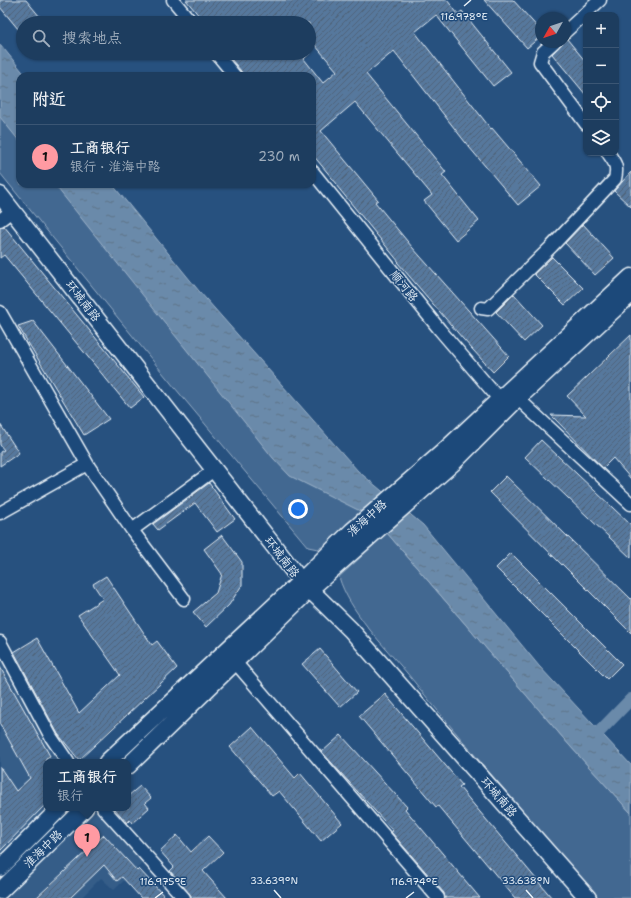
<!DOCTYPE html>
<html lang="zh">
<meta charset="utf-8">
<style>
:root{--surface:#1d3d5f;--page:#2a4868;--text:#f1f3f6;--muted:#a0aebd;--line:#3b5674;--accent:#ff9aa2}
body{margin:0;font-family:"Shantell Sans","LXGW WenKai TC",sans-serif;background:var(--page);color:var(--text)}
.controls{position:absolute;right:12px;top:12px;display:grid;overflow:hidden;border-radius:8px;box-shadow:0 1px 3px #0004}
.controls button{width:36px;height:36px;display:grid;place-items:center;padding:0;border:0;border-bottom:1px solid var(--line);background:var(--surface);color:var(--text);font:20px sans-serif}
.compass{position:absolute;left:535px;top:12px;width:36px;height:36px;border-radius:50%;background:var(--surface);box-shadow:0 1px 3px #0004;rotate:230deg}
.you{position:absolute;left:298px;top:509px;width:14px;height:14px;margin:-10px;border:3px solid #fff;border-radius:50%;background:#1a73e8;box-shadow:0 0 0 6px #1a73e833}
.badge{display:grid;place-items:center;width:26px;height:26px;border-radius:50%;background:var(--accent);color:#111;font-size:13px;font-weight:700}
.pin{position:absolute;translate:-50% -33px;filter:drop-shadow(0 1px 2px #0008)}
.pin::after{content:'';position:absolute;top:21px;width:14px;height:12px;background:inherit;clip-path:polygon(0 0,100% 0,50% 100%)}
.popup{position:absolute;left:43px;top:759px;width:88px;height:52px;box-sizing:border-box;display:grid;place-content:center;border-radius:8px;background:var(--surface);filter:drop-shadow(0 1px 3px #0005);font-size:13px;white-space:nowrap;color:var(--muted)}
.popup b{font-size:15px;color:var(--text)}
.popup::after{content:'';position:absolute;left:50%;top:100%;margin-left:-8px;border:8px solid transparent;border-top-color:var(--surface)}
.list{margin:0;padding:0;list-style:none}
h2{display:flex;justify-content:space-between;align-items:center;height:52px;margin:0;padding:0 16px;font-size:17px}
h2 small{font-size:13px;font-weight:400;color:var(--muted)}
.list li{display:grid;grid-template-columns:26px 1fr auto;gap:12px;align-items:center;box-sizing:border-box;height:64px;padding:0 16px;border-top:1px solid var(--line)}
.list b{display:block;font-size:15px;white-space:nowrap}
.list p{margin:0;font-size:13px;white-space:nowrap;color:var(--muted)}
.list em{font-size:13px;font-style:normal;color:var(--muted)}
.icon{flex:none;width:22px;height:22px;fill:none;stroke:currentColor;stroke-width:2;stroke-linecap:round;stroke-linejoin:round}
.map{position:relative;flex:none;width:631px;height:898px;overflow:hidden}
.search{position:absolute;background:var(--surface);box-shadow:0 1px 3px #0004;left:16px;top:16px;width:300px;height:44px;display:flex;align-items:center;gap:10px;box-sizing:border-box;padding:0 14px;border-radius:22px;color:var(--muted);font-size:15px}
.panel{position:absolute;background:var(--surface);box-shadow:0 1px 3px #0004;left:16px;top:72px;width:300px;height:116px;border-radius:12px}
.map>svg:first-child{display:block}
</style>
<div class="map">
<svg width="631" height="898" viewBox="0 0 631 898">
<defs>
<pattern id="water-ripples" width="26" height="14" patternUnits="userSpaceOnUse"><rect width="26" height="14" fill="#6b8aaa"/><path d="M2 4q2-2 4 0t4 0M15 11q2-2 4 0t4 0" fill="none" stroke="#5e7388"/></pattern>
<pattern id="building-hatch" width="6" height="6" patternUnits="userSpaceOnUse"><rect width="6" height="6" fill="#57789d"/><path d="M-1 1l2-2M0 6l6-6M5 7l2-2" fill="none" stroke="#4f6278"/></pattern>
</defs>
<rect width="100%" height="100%" fill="#27517f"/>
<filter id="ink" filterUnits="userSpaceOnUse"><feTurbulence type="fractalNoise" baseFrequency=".025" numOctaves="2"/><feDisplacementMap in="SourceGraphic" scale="8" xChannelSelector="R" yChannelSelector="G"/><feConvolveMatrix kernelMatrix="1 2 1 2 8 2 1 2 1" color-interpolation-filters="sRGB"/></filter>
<g filter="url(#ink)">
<path fill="#355d88" d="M 0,642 L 68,762 L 46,762 L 46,808 L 60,808 L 0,868 Z
M 85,808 L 103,808 L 148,858 L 114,890 L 101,878 L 81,898 L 0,898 Z"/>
<path fill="#436891" stroke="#96acc4" d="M 0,107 L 20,133 L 20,184 L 60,184 L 363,508 L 334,540 L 318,549 L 308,547 L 175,388 L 0,173 Z
M 387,533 L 570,746 L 631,813 L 631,898 L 598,898 C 533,824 469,750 407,673 C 384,646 349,611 339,577 Z"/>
<path fill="url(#water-ripples)" stroke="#9db3c9" d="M 0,44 L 26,76 L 20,76 L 20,142 L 0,117 Z
M 54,184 L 112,184 L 199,291 L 358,471 L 423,525 L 539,666 L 631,765 L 631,813 L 570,746 L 387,533 L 370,516 L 290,476 L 273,458 Z"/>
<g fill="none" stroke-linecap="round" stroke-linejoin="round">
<path stroke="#6b8aaa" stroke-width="12" d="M 600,731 L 631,699"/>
</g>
<path fill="url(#building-hatch)" stroke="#e8f1f8" d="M 0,0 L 26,0 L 45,23 L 23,23 L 23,35 L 0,7 Z
M 186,0 L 447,0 L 458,14 L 462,11 L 511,72 L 493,86 L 436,15 L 415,32 L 491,129 L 492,128 L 541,186 L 518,205 L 469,147 L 394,51 L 366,74 L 446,172 L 442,175 L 479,221 L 456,240 L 424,201 L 432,195 L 355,102 L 321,131 L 378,200 L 375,202 L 412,247 L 509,356 L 493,372 L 463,339 L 398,263 L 399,262 L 336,185 L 337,184 L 312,154 L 312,76 L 243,76 L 241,71 L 226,53 L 310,53 L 304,59 L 323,83 L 337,71 L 309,38 L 309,23 L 205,23 Z
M 484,0 L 513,0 L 541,31 L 541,36 L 527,48 Z
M 567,39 L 586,62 L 586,95 L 552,54 Z
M 631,172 L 631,207 L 614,191 Z
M 583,224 L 614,258 L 595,275 L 565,243 Z
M 4,226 L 144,397 L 130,408 L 4,255 L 0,258 L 0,227 Z
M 552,257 L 583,288 L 565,305 L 534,274 Z
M 514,294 L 542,325 L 524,342 L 496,312 Z
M 33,321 L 109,419 L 84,435 L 18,326 Z
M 631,335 L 631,479 L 613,458 L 603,468 L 551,415 L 586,416 L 567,396 Z
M 0,424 L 19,453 L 0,466 L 0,452 L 4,450 L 0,445 Z
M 541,440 L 631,525 L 631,558 L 525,457 Z
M 506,476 L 631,599 L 631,633 L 562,564 L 562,565 L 490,492 Z
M 209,483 L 235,519 L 217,532 L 195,503 L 158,530 L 153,524 Z
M 222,535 L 242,562 L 242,585 L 229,605 L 206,627 L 193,612 L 216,593 L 222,574 L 204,549 Z
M 511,553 L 622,664 L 607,679 L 496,568 Z
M 106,576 L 152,645 L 157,641 L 177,668 L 79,760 L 58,734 L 14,652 L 37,638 L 79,713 L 120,675 L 78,615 L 103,599 L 93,584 Z
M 320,649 L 357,692 L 340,707 L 302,664 Z
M 0,667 L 50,756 L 46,758 L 46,804 L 0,851 L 0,767 L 16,791 L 30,778 L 0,724 Z
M 385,694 L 462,785 L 459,787 L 552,898 L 515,898 L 438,806 L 436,807 L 359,716 Z
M 252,727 L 295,778 L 300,773 L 342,823 L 321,841 L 279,791 L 272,796 L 230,747 Z
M 341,735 L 407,807 L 405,809 L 480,898 L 445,898 L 444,893 L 391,832 L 393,831 L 322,752 Z
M 140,786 L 151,798 L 145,803 L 149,808 L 132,823 L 130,820 L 127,823 L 114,808 L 128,808 L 128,796 Z
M 104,835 L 137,871 L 139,869 L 166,898 L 141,898 L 122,877 L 117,881 L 104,865 L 70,898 L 36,898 Z
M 177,835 L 191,852 L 208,836 L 223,852 L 203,871 L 227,898 L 193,898 L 170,871 L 174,867 L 160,851 Z"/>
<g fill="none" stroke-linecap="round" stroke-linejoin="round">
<g stroke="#e8f1f8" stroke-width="15">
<path id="minor" d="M 173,0 L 192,23
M 565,32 L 600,0
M 554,42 L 543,52 L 540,62 L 586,124
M 216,53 L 235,76
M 312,171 L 440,330 L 499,399
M 0,220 L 12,211
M 481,308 L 488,309 L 552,246 L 615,179 C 618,166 615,163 608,153
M 0,312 L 89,467 L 132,530 L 214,470
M 512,393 L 631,504
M 0,513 L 87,464
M 132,530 L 184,599
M 0,642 L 51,737 L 68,762
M 235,662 L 438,898
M 103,808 L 184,898"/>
</g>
<g stroke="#e8f1f8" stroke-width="19">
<path id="major" d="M 0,195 L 301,581 L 351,630 L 588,898
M 107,762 L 301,581 L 352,531 L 443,452 L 631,277
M 128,766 L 309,590 L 453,463 L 518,398 L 631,294
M 0,868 L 60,808
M 0,891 L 85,808"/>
</g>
<use href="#minor" stroke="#1f4a7a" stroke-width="12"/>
<use href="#major" stroke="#1f4a7a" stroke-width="16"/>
</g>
</g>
<path fill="none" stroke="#e8f1f8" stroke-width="1.5" d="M 464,6 L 471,0M 274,890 L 281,898M 526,890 L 533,898M 155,898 L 163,892M 406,898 L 414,892"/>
<g text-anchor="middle" stroke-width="3" stroke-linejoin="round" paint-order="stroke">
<g font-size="12" fill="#e8f1f8" stroke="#1f4a7a">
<text transform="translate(404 286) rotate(51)" y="4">顺河路</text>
<text transform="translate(83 301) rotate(52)" y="4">环城南路</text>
<text transform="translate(367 518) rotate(-42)" y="4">淮海中路</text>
<text transform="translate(282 557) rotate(52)" y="4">环城南路</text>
<text transform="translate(499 797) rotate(49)" y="4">环城南路</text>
<text transform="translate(43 849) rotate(-44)" y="4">淮海中路</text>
</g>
</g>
<g font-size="10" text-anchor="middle" fill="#e8f1f8" stroke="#1f4a7a" stroke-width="3" stroke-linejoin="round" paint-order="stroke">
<text x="464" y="20">116.978°E</text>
<text x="274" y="884">33.639°N</text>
<text x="526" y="884">33.638°N</text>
<text x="163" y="885">116.975°E</text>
<text x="414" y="885">116.974°E</text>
</g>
</svg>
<div class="controls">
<button>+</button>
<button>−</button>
<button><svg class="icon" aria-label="locate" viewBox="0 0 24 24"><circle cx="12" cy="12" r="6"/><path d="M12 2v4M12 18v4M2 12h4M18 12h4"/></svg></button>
<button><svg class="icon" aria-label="layers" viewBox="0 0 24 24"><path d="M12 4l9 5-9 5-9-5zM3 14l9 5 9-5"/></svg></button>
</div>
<svg class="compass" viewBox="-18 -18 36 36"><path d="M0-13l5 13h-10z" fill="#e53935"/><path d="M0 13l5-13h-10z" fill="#a0aebd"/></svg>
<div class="you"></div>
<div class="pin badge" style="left:87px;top:857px">1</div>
<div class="popup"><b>工商银行</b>银行</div>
<div class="search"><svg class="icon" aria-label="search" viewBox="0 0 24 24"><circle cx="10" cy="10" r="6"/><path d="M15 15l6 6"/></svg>搜索地点</div>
<section class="panel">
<h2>附近<small></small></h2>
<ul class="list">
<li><span class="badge">1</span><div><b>工商银行</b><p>银行 · 淮海中路</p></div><em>230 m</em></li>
</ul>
</section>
</div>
